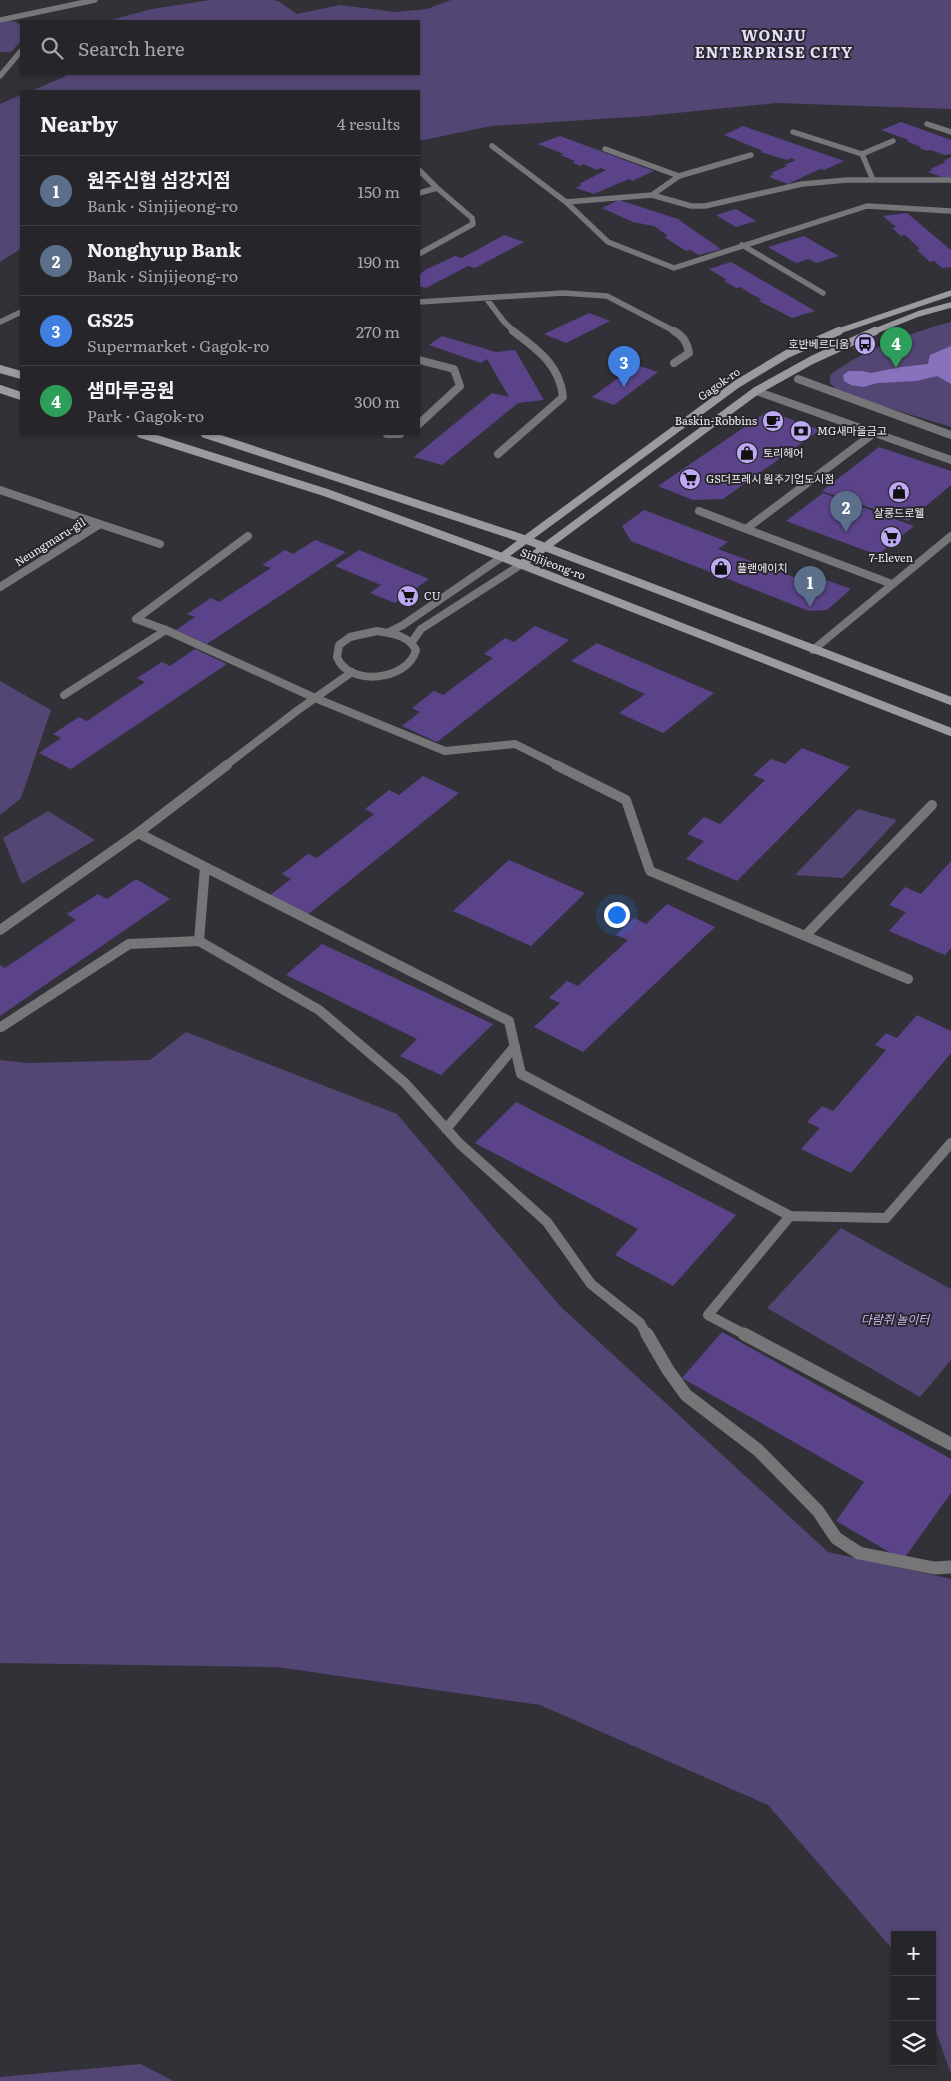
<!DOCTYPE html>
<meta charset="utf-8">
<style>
:root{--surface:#262529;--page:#323135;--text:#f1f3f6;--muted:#a4a5a8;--line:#424246;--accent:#0b8043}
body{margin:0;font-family:Literata,"Noto Sans KR",serif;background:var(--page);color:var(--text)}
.controls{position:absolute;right:15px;bottom:15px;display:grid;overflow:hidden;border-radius:0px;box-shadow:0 1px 4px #0004}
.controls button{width:45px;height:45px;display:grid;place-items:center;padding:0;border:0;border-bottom:1px solid var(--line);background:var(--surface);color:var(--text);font:25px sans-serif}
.you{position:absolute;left:616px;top:914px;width:18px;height:18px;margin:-12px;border:4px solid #fff;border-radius:50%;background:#1a73e8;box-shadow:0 0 0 8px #1a73e833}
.badge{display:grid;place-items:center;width:32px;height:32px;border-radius:50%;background:var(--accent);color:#fff;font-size:16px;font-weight:700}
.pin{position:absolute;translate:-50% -41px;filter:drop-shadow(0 1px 2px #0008)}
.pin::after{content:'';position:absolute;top:26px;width:18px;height:15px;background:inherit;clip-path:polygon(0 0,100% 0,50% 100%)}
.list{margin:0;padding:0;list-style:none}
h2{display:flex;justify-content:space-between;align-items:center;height:65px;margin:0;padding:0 20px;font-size:21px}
h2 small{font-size:16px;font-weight:400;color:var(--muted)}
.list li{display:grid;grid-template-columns:32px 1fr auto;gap:15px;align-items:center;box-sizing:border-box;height:70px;padding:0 20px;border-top:1px solid var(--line)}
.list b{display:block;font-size:19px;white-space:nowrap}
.list p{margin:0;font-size:16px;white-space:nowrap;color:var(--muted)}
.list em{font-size:16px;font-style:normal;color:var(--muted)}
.icon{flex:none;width:28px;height:28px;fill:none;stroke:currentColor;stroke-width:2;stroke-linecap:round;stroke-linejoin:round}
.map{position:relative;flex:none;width:951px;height:2081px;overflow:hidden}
.search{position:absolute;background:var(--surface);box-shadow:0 1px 4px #0004;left:20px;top:20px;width:400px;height:55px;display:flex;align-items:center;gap:12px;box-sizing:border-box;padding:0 18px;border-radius:0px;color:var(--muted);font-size:19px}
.panel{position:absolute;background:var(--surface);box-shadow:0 1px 4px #0004;left:20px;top:90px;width:400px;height:345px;border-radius:0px}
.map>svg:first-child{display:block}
</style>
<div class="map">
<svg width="951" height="2081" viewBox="0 0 951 2081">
<rect width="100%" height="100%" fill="#323137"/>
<path fill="#544674" d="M 210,0 L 273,0 L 278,1 L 297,14 L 340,5 L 395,12 L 427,9 L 451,0 L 951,0 L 951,109 L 777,103 L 646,116 L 491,126 L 419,141 L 419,91 L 31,91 L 64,77 L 66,74 L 419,74 L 419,21 L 107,21 L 152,9 Z
M 8,21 L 16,22 L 21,26 L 21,41 L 11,52 L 0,52 L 0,23 Z
M 21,95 L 21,243 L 19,250 L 0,262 L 0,104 Z
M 951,322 L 951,427 L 840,393 L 830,383 L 830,375 C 865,349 909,333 951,322 Z
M 0,681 L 51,710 L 21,798 L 0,815 Z
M 858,809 L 897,820 L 843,878 L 795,875 Z
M 48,811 L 95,840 L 22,884 L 3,838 Z
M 186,1032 L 397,1114 L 561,1307 L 828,1552 L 951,1579 L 951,2074 L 932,2020 L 932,1935 L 895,1935 L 895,1952 L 768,1805 L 540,1705 L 277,1667 L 0,1663 L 0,1060 L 28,1063 L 150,1060 Z
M 841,1228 L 951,1289 L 951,1360 L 920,1397 L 767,1308 Z
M 141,2064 L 173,2081 L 0,2081 L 0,2077 Z"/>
<path fill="#8972bd" d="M 951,346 L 951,384 L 937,376 L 916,381 L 877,383 L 863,387 L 851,385 L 844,381 L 843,375 L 849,371 L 862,371 L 871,373 L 901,367 L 928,364 L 930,355 Z"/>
<path fill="#5b4389" d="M 901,122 L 951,140 L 951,154 L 945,155 L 930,150 L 927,151 L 919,148 L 921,147 L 906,141 L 909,140 L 881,130 Z
M 743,126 L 844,161 L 824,170 L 820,169 L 788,184 L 769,177 L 774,174 L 771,173 L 787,166 L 784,165 L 796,160 L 791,158 L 787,160 L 760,152 L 763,151 L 724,135 Z
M 560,136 L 654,171 L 632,181 L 629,179 L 594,194 L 576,188 L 582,185 L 579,184 L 606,170 L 601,168 L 597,170 L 583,164 L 580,166 L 573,163 L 575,161 L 560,155 L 564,154 L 538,144 Z
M 951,157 L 951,177 L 947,179 L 928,172 L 933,170 L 930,169 L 946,162 L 943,161 Z
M 619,200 L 681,220 L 679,220 L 721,249 L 699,255 L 690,250 L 686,251 L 664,237 L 668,236 L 654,226 L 633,222 L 602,208 Z
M 736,209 L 756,221 L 736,227 L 716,215 Z
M 907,213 L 951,250 L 951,267 L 942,268 L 934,261 L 930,262 L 917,250 L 920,249 L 905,235 L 901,236 L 892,228 L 896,227 L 883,216 Z
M 504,235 L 524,242 L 475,268 L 468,266 L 426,288 L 419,286 L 419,275 L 425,270 L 455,256 L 462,258 Z
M 804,236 L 839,256 L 816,263 L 809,259 L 796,263 L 768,247 Z
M 731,262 L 815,311 L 792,318 L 759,301 L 762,300 L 740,287 L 736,288 L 724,281 L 727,280 L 709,269 Z
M 589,313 L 610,321 L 566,343 L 544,334 Z
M 442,336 L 496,352 L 515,350 L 544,400 L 518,403 L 442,465 L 414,457 L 492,393 L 509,397 L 487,359 L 481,363 L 429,345 Z
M 636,365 L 658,372 L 614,405 L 592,397 Z
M 768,411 L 820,430 L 723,499 L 693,500 L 658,486 Z
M 879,447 L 951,471 L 951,485 L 908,521 L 822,491 Z
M 823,493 L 914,526 L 881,552 L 872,553 L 786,521 Z
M 644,510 L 728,542 L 718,549 L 807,582 L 815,576 L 851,589 L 827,610 L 809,611 L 631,541 L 622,526 Z
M 315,540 L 346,552 L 207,644 L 176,630 L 195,617 L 187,614 L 211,598 L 219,602 L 271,568 L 262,565 L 285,550 L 293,554 Z
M 359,550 L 429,579 L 395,603 L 370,593 L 381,585 L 335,566 Z
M 535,626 L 569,640 L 437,742 L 402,726 L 420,712 L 412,708 L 434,691 L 443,695 L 493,658 L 484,654 L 505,638 L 514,642 Z
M 597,643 L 714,693 L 663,733 L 619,713 L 645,694 L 571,661 Z
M 195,649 L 227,664 L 71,769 L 39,753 L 61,738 L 53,734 L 79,717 L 87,721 L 145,682 L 137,678 L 162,662 L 170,666 Z
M 802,748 L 850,767 L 737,881 L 686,859 L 704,841 L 687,834 L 704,817 L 720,824 L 765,780 L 753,775 L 771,759 L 785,764 Z
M 423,776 L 459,793 L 307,915 L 269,896 L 291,879 L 282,874 L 308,854 L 317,858 L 374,814 L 365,809 L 389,790 L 399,795 Z
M 509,860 L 585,893 L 531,946 L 453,911 Z
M 951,861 L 951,948 L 945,955 L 889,931 L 906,912 L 889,905 L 905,887 L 921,894 Z
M 136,879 L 170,899 L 0,1016 L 0,965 L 5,968 L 76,920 L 67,914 L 98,894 L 107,899 Z
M 667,904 L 715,927 L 583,1052 L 534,1027 L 560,1003 L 549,998 L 567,981 L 578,986 L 628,940 L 616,935 L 634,918 L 646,924 Z
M 322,944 L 493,1024 L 441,1075 L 400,1056 L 417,1039 L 286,975 Z
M 917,1015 L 951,1031 L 951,1053 L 851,1173 L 801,1149 L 820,1128 L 807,1122 L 822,1106 L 833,1111 L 886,1050 L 875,1045 L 886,1033 L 897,1038 Z
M 516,1102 L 736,1215 L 673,1286 L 615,1255 L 638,1229 L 475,1143 Z
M 722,1332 L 951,1459 L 951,1493 L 903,1560 L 836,1521 L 864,1482 L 682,1378 Z"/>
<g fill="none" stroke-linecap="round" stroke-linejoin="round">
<path stroke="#767578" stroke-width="5.5" d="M 927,124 L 951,132
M 793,132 L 862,154 L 893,141
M 492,146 L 566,202 L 608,242 L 674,268 L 867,206 L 951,211
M 605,149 L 679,176
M 862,154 L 873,180
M 419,170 L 437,188 L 419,193
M 652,195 L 679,176 L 751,155
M 566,202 L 652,195 L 691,206 L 705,206 L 802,184 L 847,180 L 951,180
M 742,245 L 823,293
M 419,254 L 473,224 L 472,218 L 437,188
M 486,298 L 504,322 L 515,332
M 419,302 L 563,293 L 607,296 L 676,332
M 0,322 L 21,312"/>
<path stroke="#767578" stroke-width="8" d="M 674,331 C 683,336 687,342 689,353 L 674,363
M 419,360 L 454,369 L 460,386 L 419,424
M 387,434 L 400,434
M 498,454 L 563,397 C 560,365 537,349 513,331
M 248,536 L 136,619 L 166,630 L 315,698 L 445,751 L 515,744 L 559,766
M 377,631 C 393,634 408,635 416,650 C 408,681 348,687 337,657 L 339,645 L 350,637 Z
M 389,632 L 403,625 L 502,557
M 412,642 L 421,629 L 522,564
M 64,695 L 166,630
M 225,766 L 298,710 L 352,672"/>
<path stroke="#767578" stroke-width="10" d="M 556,765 L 626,800 L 650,871 L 908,979
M 138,833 L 227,765
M 0,930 L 138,833 L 509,1021 L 521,1074 L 790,1216 L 708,1315 L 746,1335
M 805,936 L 932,805
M 199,941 L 205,867
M 1,1027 L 129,944 L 199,941 L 319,1010 L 405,1083 L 460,1144 L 547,1222 L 591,1284 L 640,1323 L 647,1335
M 446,1129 L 515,1046
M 790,1216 L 886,1218 L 951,1143"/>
<path stroke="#767578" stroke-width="13" d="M 647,1334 L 668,1370 L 686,1395 L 758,1450 L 818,1511 L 836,1538 L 859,1553 L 934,1568 L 951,1567
M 744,1334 L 951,1444"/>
<path stroke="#767578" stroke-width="5.5" d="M 0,20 L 95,0
M 0,76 L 21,51"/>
<path stroke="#767578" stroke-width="8" d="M 798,379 L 951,435
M 756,391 L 951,460
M 874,433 L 746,529 L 892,584
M 0,490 L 100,524 L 0,587
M 699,511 L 746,529
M 100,524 L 160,544
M 813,650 L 951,536"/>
<path stroke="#9b9a9f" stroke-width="5.5" d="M 836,332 L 951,293
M 873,332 L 918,314 L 951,305"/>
<path stroke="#9b9a9f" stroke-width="8" d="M 0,369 L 21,375
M 0,389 L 21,396
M 141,434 L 327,493 L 502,557 L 951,732
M 205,434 L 524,539 L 951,701
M 502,557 L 737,384 L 787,354 L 839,331
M 522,564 L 756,391 L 812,360 L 875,331"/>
</g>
<defs>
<g id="bus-disc" transform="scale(1.125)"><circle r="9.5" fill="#bea9f4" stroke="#29272d"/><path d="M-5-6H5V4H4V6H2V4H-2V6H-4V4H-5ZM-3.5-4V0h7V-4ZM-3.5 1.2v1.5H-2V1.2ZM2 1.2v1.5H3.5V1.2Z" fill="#111"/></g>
<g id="cafe-disc" transform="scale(1.125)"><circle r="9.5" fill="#bea9f4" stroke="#29272d"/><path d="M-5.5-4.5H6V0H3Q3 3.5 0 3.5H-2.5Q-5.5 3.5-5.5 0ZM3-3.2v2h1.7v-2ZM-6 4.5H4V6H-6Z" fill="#111"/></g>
<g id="bank-disc" transform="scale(1.125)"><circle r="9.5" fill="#bea9f4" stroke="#29272d"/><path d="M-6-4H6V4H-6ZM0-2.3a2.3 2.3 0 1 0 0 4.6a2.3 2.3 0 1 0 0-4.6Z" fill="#111"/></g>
<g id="shop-disc" transform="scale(1.125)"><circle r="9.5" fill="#bea9f4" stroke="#29272d"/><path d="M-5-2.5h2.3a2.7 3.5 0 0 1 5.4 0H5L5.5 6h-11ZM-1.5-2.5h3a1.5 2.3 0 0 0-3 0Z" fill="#111"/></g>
<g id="supermarket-disc" transform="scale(1.125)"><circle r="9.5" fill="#bea9f4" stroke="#29272d"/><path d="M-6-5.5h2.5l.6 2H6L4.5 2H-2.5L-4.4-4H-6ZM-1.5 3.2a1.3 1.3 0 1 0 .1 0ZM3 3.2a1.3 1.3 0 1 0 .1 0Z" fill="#111"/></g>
</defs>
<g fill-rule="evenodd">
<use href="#bus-disc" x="865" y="344"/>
<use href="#cafe-disc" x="773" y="421"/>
<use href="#bank-disc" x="801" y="431"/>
<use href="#shop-disc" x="747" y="453"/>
<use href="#supermarket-disc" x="690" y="479"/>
<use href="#shop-disc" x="899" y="492"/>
<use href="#supermarket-disc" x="891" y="537"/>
<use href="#shop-disc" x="721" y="568"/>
<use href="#supermarket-disc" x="408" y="596"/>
</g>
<g text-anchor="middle" stroke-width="4" stroke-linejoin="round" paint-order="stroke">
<g font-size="11" fill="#efeef3" stroke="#29272d" text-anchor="start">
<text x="849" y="348" text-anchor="end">호반베르디움</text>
<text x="757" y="425" text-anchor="end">Baskin-Robbins</text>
<text x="817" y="435">MG새마을금고</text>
<text x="763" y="457">토리헤어</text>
<text x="706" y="483">GS더프레시 원주기업도시점</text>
<text x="899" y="517" text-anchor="middle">살롱드로웰</text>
<text x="891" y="562" text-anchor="middle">7-Eleven</text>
<text x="737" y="572">플랜에이치</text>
<text x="424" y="600">CU</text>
</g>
<g font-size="11" fill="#efeef3" stroke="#29272d">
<text transform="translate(719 384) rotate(-35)" y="4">Gagok-ro</text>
<text transform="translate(50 542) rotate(-32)" y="4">Neungmaru-gil</text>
<text transform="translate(553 564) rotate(21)" y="4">Sinjijeong-ro</text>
</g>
<g font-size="12" font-style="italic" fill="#c6b5f1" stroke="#29272d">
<text x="895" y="1324">다람쥐 놀이터</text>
</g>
<g font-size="15" font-weight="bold" letter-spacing="1" fill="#e6dffc" stroke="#29272d">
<text x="774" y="41">WONJU<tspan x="774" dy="17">ENTERPRISE CITY</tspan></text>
</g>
</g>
</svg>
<div class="controls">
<button>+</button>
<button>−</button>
<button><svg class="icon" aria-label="layers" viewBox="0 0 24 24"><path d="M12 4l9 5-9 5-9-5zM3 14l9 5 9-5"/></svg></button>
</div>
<div class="you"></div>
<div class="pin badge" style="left:810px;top:607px;background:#5c6f8a">1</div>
<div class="pin badge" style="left:846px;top:532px;background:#5c6f8a">2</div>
<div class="pin badge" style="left:624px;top:387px;background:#3f7fe0">3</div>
<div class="pin badge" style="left:896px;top:368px;background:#2e9e5b">4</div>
<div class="search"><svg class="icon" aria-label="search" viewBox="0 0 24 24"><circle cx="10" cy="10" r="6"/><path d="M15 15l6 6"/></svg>Search here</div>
<section class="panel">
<h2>Nearby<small>4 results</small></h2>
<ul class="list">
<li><span class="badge" style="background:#5c6f8a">1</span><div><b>원주신협 섬강지점</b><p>Bank · Sinjijeong-ro</p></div><em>150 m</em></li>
<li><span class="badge" style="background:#5c6f8a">2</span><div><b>Nonghyup Bank</b><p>Bank · Sinjijeong-ro</p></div><em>190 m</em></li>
<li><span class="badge" style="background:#3f7fe0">3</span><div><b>GS25</b><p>Supermarket · Gagok-ro</p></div><em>270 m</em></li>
<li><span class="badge" style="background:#2e9e5b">4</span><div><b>샘마루공원</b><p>Park · Gagok-ro</p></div><em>300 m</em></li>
</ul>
</section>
</div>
